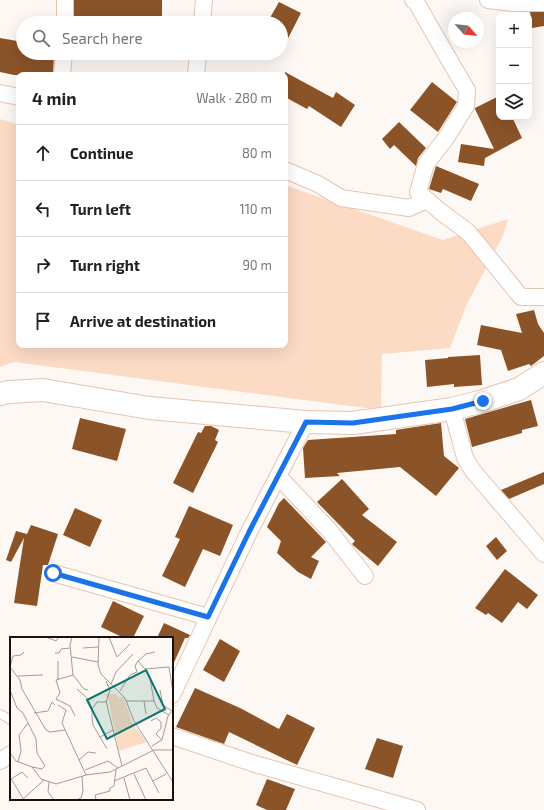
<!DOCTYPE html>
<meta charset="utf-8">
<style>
:root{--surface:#fff;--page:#f6f6f6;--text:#202124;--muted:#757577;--line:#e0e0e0}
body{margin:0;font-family:"Exo 2",sans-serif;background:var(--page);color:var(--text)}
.controls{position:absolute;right:12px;top:12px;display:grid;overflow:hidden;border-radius:8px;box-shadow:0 4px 16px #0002}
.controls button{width:36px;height:36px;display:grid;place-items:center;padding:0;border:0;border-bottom:1px solid var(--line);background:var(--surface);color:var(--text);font:20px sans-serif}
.compass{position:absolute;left:448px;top:12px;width:36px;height:36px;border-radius:50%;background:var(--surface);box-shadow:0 4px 16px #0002;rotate:117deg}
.stop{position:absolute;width:12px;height:12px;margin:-9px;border:3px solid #1a73e8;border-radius:50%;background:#fff}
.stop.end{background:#1a73e8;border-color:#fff;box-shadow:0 1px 4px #0008}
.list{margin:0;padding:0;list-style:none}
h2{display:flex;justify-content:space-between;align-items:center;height:52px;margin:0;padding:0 16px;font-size:17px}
h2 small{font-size:13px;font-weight:400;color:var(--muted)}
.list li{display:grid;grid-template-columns:26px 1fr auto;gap:12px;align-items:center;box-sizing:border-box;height:56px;padding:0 16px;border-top:1px solid var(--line)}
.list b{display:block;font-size:15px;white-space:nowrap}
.list em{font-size:13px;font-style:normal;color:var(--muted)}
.icon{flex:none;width:22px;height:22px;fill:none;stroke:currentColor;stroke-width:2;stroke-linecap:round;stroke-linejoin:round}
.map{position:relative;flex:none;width:544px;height:810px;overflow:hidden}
.search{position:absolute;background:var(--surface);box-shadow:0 4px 16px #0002;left:16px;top:16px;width:272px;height:44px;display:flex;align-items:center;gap:10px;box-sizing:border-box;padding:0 14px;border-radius:22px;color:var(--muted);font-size:15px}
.panel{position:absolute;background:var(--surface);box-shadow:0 4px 16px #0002;left:16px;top:72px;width:272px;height:276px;border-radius:8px}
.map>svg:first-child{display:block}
</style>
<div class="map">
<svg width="544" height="810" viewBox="0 0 544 810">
<rect width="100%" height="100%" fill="#fef8f4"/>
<path fill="#fcdbc5" d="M 0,119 L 19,125 L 19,345 L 285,345 L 285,185 L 443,240 L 508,219 L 503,236 L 467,304 L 450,348 L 382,354 L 381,410 L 14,362 L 0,367 Z"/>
<path fill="#8b5328" d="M 74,0 L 162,0 L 162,23 L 74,23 Z
M 279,2 L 301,13 L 281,52 L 281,23 L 267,23 Z
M 530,12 L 544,12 L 544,26 L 532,28 Z
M 0,38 L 23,42 L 23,53 L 54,53 L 53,75 L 14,75 L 0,72 Z
M 285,72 L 333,98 L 336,92 L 355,105 L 341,127 L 309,106 L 307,109 L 285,97 Z
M 432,82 L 457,102 L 438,132 L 410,110 Z
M 499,96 L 499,117 L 512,117 L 522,138 L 485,158 L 484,166 L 458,162 L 461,144 L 494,149 L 475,109 L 475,108 Z
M 399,122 L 426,148 L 418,158 L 416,166 L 394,145 L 390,149 L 382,139 Z
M 436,166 L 479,184 L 471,201 L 443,189 L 441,193 L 429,189 Z
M 534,310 L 538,324 L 544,333 L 544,356 L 531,366 L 529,364 L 508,371 L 501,350 L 477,345 L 481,325 L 522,333 L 516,314 Z
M 480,355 L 482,385 L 454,387 L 454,384 L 427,387 L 425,360 L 448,358 L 448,357 Z
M 531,400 L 538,426 L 522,430 L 522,433 L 472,447 L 465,419 Z
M 80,418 L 126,429 L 117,461 L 72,449 Z
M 441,423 L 444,456 L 459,468 L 436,496 L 400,467 L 337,473 L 340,476 L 305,478 L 303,448 L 308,440 L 396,434 L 396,430 Z
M 205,426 L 211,426 L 219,430 L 215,440 L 218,442 L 193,493 L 173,483 L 198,432 L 201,433 Z
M 544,472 L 544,484 L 509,499 L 501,490 Z
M 342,479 L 369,509 L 362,515 L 397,542 L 378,566 L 354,546 L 352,544 L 355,541 L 317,502 Z
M 284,498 L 326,542 L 311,557 L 319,561 L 311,579 L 298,572 L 277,553 L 281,541 L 267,527 L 279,503 Z
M 189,506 L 233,525 L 220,556 L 203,549 L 185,587 L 162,576 L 180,539 L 175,537 Z
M 75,508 L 102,520 L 90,547 L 63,535 Z
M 31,525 L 58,534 L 48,565 L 43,565 L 37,606 L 14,603 L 24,538 L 11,562 L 6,560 L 16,531 L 27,534 Z
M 496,537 L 507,551 L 497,560 L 486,546 Z
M 505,569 L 538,595 L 527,609 L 518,602 L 502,623 L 488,613 L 486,615 L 475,608 Z
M 113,601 L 144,616 L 133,638 L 124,638 L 101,627 Z
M 164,623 L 190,635 L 188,638 L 185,638 L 172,667 L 172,638 L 157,638 Z
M 220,639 L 240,651 L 224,682 L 203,670 Z
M 195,688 L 240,708 L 279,729 L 287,714 L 315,728 L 297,765 L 229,732 L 224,744 L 176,727 Z
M 377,738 L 403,746 L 393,778 L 365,769 Z
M 267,779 L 295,789 L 286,810 L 267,810 L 256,805 Z"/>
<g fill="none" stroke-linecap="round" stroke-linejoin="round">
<g stroke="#e3c5b1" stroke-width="10">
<path id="lane" d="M 0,714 L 11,720"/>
</g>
<g stroke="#e3c5b1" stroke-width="18">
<path id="street" d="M 65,0 L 65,23
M 413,0 L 416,2 L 455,70 L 467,90 L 466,106 L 446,138 L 426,164 L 418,192 L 441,212 L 468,232 L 521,297 L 544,297
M 488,0 L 513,3 L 544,3
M 202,23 L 204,0
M 62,75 L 64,53
M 196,75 L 198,53
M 0,93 L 19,97
M 285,170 L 318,184 L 341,198 L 409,208 L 427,200
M 452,409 L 465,458 L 473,471 L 544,554
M 278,476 L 329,530 L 365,576
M 53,573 L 208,617
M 172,695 L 249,532 L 306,422
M 172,736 L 255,764 L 417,810
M 0,761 L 11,754"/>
</g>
<g stroke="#e3c5b1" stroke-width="24">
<path id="secondary" d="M 0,394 L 9,392 L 43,390 L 149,408 L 306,422 L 353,423 L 452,409 L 483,401 L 519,389 L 544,373"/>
</g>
<use href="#lane" stroke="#fff" stroke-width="8"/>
<use href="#street" stroke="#fff" stroke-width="16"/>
<use href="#secondary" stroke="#fff" stroke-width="22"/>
</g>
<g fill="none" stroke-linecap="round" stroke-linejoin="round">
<path stroke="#1a73e8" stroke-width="5" d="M 53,573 L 208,617 L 249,532 L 306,422 L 353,423 L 452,409 L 483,401"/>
</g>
<g transform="translate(10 637)">
<rect width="163" height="163" fill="#fef8f4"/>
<path d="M 94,57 L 106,57 L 109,61 L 113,59 L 123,87 L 137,105 L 109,114 L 98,61 Z" fill="#fcdbc5"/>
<path fill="none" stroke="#a39c96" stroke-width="1" d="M 36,0 L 46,4 L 49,0M 62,0 L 60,8 L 63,38 L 46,43 L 50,56 L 46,62 L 60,69 L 65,79M 89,0 L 88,28 L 91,37 L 115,61 L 124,84 L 163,145M 99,0 L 107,20 L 120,7M 73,11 L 88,10M 45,16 L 49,16 L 51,12 L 60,11M 62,20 L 88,25M 128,24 L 135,32 L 159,30 L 163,55M 0,30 L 10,43 L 12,52 L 36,93 L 40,95 L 55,93M 0,30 L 3,19 L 11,18 L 14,15M 63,38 L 74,52 L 78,53M 8,39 L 33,38M 140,42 L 144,64M 48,43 L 48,24M 96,44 L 100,53 L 96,65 L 87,65 L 82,72 L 82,80 L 83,88 L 97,112M 101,47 L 106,35 L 123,17M 67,52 L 78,62 L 82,72M 0,53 L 7,71 L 13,76 L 26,102 L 27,116 L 35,129 L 32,132 L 22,130M 150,53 L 153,68 L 162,74M 110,54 L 120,38 L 127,35 L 125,29 L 128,24 L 136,17 L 145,15M 96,64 L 112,129M 116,64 L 144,64 L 147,71 L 159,78M 134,64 L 136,77M 48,68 L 56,73 L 52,86 L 76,138M 24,76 L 38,74 L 42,65 L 45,68M 141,84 L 146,81 L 151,85 L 151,91 L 146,97 L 152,103M 90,100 L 103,93M 142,109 L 152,103 L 158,79 L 163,73M 0,116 L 6,124 L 22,130 L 31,142 L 46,147 L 76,138 L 100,135 L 144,113 L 163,113M 69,123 L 78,115 L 86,116M 8,125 L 11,114 L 9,98 L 18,86M 75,133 L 98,124 L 108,131M 124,137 L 136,163M 0,140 L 14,163M 114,141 L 120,163M 1,142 L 12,135 L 18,141M 104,144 L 136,131 L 149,156M 143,144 L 156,137M 39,145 L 38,155 L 44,163M 13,162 L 34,143M 66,163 L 71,161 L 73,154 L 72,139M 86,163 L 85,158 L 100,154 L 100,151 L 104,149 L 106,132"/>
<path fill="#0f766e" fill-opacity="0.15" stroke="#0f766e" stroke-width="2" d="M 136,33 L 155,72 L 97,102 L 77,63 Z"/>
<rect width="163" height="163" fill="none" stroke="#1b110a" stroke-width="2"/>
</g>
</svg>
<div class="controls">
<button>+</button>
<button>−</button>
<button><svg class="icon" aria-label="layers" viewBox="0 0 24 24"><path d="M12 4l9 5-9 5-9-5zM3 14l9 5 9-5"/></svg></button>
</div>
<svg class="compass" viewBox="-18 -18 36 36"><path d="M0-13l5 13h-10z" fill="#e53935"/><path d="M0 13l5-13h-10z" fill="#757577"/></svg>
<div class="stop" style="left:53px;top:573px"></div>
<div class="stop end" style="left:483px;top:401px"></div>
<div class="search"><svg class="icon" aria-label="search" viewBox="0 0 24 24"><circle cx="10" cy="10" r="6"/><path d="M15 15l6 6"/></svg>Search here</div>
<section class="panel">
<h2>4 min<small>Walk · 280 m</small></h2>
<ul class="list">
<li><svg class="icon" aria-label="ahead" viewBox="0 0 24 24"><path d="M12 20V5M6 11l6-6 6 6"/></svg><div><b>Continue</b></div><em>80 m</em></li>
<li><svg class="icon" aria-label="left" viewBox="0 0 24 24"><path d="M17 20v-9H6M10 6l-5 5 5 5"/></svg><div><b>Turn left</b></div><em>110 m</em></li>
<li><svg class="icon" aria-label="right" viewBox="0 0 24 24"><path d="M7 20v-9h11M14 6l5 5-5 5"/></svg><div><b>Turn right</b></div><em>90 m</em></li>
<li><svg class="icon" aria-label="arrive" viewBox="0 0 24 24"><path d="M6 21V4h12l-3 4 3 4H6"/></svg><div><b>Arrive at destination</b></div></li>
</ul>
</section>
</div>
